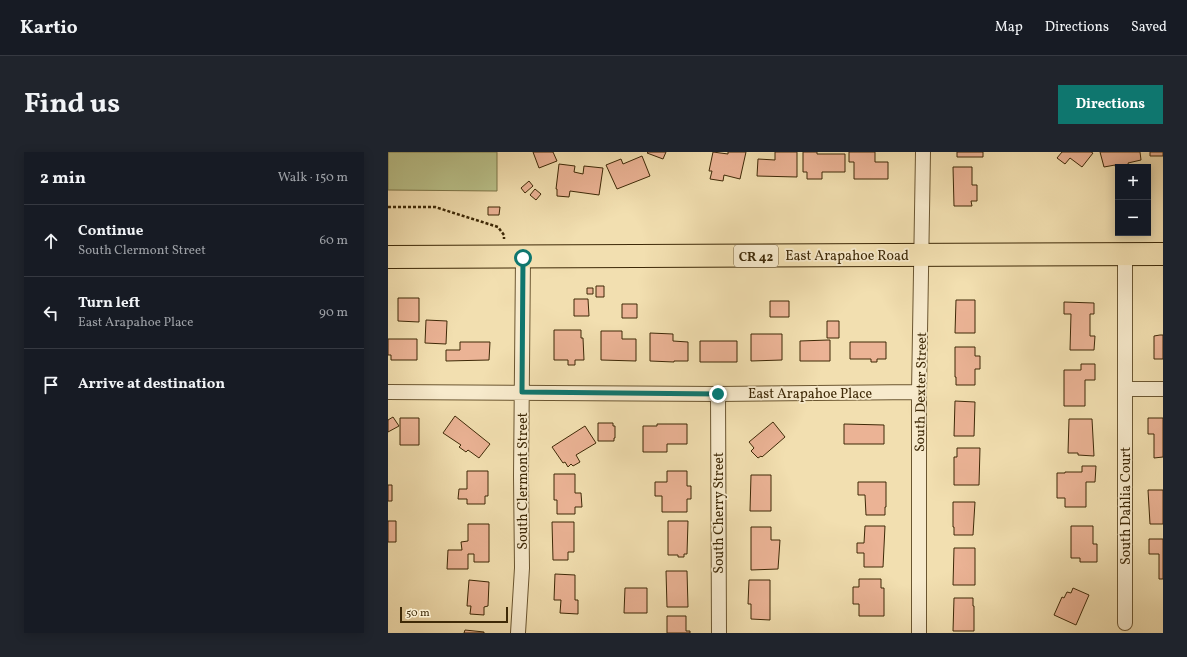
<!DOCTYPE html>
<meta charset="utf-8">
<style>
:root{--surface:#171b24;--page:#20242c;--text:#f1f3f6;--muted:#9ea1a6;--line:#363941;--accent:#0f766e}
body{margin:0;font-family:Vollkorn,serif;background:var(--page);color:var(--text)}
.controls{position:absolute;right:12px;top:12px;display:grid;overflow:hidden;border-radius:0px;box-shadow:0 2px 10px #0003}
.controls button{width:36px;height:36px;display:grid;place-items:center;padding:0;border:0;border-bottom:1px solid var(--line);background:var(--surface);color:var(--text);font:20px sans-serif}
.scale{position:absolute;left:12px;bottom:10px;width:108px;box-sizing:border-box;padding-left:4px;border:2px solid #3e2907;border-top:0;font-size:11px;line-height:14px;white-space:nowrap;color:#3e2907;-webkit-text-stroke:3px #f7eacc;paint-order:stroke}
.stop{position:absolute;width:12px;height:12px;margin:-9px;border:3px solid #0f766e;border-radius:50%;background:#fff}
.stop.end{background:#0f766e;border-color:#fff;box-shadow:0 1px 4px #0008}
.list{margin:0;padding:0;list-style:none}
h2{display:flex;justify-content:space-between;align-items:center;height:52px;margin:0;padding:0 16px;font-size:17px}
h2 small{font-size:13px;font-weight:400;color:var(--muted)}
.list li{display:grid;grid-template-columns:26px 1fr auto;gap:12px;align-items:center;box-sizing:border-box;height:72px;padding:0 16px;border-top:1px solid var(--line)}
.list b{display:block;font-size:15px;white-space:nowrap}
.list p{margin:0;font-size:13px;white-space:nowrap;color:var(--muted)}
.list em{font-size:13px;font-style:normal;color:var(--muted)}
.icon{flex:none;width:22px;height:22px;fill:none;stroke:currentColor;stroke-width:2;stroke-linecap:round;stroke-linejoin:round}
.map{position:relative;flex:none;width:775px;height:481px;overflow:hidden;border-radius:0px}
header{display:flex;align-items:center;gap:24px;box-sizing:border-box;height:56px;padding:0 20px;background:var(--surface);border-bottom:1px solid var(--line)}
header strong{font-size:19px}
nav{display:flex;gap:22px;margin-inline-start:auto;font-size:14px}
.intro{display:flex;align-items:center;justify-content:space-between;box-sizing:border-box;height:96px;padding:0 24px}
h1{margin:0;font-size:28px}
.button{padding:10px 18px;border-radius:0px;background:var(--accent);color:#fff;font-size:14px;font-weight:700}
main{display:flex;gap:24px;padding:0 24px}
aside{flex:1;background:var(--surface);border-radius:0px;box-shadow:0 2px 10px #0003}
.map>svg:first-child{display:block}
</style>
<header>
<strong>Kartio</strong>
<nav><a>Map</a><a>Directions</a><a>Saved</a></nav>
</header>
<div class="intro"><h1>Find us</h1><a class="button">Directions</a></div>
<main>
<aside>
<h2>2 min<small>Walk · 150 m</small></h2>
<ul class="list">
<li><svg class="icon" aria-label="ahead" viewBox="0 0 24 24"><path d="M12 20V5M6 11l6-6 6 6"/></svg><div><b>Continue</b><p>South Clermont Street</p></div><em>60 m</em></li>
<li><svg class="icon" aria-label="left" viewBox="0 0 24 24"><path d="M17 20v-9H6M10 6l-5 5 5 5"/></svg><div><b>Turn left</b><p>East Arapahoe Place</p></div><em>90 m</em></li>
<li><svg class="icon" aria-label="arrive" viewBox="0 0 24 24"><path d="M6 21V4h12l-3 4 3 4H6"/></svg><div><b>Arrive at destination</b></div></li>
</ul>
</aside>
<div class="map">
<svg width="775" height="481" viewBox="0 0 775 481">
<rect width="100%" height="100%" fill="#f2dfb0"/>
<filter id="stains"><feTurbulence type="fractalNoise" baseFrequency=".005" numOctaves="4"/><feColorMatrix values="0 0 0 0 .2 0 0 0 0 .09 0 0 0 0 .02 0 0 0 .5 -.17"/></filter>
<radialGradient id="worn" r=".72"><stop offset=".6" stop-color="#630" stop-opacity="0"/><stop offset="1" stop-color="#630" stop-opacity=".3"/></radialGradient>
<path fill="#bac28b" stroke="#7c7649" d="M 0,0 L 109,0 L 109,39 L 0,38 Z"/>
<path fill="#ebb395" stroke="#3e2907" d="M 145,0 L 165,0 L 169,9 L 151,16 Z
M 260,0 L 278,0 L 275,7 L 259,1 Z
M 325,0 L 340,2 L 340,0 L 358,0 L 352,27 L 336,23 L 335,29 L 322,27 L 324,19 L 321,19 Z
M 387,0 L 409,0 L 409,25 L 369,24 L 370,7 L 387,8 Z
M 415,0 L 429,0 L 429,2 L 457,2 L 457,20 L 434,20 L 434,27 L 419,27 L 419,20 L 415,20 Z
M 461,0 L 487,0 L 487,10 L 500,10 L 500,27 L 466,27 L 466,10 L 461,10 Z
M 569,0 L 595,0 L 595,5 L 569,5 Z
M 674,0 L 703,0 L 705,1 L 694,15 L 682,6 L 677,12 L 669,6 Z
M 712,0 L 752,0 L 753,8 L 740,11 L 741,15 L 730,15 L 729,21 L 727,13 L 716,15 Z
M 762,0 L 775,0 L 775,4 L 762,4 Z
M 254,4 L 262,24 L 229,37 L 218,13 L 233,7 L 235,12 Z
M 171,12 L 187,14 L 186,20 L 195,22 L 196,14 L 215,16 L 211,43 L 182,39 L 181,45 L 169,44 L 169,37 L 168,37 Z
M 565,15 L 584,15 L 584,33 L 589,33 L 589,49 L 583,49 L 584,54 L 566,54 Z
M 141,29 L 145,34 L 137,41 L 133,36 Z
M 147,37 L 153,42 L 148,48 L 142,43 Z
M 100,55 L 112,55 L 111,63 L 100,63 Z
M 208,134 L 216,134 L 216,145 L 208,145 Z
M 199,136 L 205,136 L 205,142 L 199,142 Z
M 10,146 L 31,146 L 31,170 L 10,169 Z
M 186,147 L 200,147 L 201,164 L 186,164 Z
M 568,148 L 587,148 L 587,181 L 567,181 Z
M 382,149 L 401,149 L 401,165 L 382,165 Z
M 676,150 L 706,151 L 706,162 L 702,162 L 702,184 L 707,184 L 706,198 L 682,198 L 683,162 L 676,162 Z
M 234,152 L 249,152 L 249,166 L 234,166 Z
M 38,168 L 59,169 L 58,192 L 37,191 Z
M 439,169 L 451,169 L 451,186 L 439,186 Z
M 166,178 L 193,178 L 193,186 L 195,186 L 196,208 L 187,208 L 187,213 L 180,213 L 180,208 L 166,208 Z
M 213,179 L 234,179 L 234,187 L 248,187 L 248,209 L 213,208 Z
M 262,181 L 285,182 L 285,189 L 300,190 L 300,209 L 286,209 L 286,210 L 262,209 Z
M 363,182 L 394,182 L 394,208 L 363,209 Z
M 772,183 L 775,183 L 775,207 L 766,207 L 766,184 Z
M 0,187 L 29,187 L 29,208 L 3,208 L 3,203 L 0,203 Z
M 440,188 L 442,188 L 442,209 L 412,209 L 412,189 Z
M 312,189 L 349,189 L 349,210 L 312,210 Z
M 72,190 L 102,190 L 101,208 L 58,209 L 58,198 L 72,198 Z
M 462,190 L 498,190 L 498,207 L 489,207 L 489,210 L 483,210 L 483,207 L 462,207 Z
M 567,195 L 587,195 L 587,204 L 592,204 L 592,217 L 587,217 L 587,233 L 568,233 L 568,225 L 567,225 Z
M 693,212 L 707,212 L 707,228 L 697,228 L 697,254 L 676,254 L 676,218 L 693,218 Z
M 567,249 L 587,250 L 586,284 L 566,284 Z
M 67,264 L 102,292 L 91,306 L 80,298 L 78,300 L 71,295 L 73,293 L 55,281 Z
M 5,265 L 11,274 L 0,280 L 0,268 Z
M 12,266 L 31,266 L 31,293 L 12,293 Z
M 760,266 L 775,266 L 775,305 L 766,306 L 766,282 L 760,282 Z
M 681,267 L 704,267 L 706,304 L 690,303 L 690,301 L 680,301 Z
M 385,270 L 397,285 L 374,305 L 373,304 L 370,306 L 363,299 L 366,296 L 361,290 Z
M 210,271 L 225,271 L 225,274 L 227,274 L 227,286 L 226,286 L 226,289 L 210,289 Z
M 269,272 L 299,272 L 299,292 L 279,292 L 279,300 L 255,300 L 255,274 L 269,274 Z
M 456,272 L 496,273 L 496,292 L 456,292 Z
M 197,274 L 208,291 L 188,303 L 192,310 L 185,314 L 183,312 L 180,315 L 177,310 L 175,311 L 164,295 Z
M 569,296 L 592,296 L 591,333 L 566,333 L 566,305 L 569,305 Z
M 694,314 L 708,314 L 707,330 L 698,330 L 698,355 L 677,355 L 677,346 L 669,346 L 669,321 L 677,321 L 677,320 L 694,320 Z
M 79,319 L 100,319 L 100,344 L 97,344 L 97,352 L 79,352 L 79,347 L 70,347 L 71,337 L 79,337 Z
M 279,319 L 299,319 L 299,334 L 303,334 L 303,347 L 299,347 L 299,360 L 274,360 L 274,344 L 267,344 L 267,330 L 279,330 Z
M 166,322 L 187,322 L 187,341 L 193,341 L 194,355 L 187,355 L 187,362 L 169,362 L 169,348 L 166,348 Z
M 363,323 L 383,323 L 383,359 L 362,359 Z
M 470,330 L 498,330 L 498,355 L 497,355 L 497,363 L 478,363 L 477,343 L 470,343 Z
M 0,333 L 4,333 L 4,349 L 0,349 Z
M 760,338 L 775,338 L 775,372 L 762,372 Z
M 565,350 L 587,350 L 585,383 L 566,383 L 566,375 L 565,375 Z
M 0,369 L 8,369 L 8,390 L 0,390 Z
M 280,369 L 300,369 L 299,402 L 296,402 L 296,405 L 290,405 L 290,403 L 280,403 Z
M 164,370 L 186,370 L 186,400 L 180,400 L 180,408 L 165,408 Z
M 80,372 L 101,372 L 101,410 L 86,410 L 86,402 L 80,402 L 80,417 L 59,417 L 60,398 L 74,398 L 73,390 L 80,389 Z
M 477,374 L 497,374 L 495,415 L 476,415 L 476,401 L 469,401 L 469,391 L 476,391 Z
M 683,374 L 705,374 L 705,392 L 709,392 L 709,410 L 692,410 L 692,406 L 683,406 Z
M 363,375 L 383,375 L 383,388 L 392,388 L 390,417 L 363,418 Z
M 761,387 L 775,387 L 775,427 L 771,427 L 771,402 L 761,402 Z
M 566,396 L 587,396 L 587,433 L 565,433 Z
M 278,419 L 299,419 L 300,455 L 279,455 Z
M 167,422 L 187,423 L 187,448 L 190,448 L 190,462 L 172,461 L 173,448 L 166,448 Z
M 471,427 L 493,427 L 493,436 L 496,436 L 496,464 L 471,464 L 471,452 L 465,452 L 465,435 L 471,435 Z
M 81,428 L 101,430 L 100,454 L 96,455 L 96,463 L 82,462 L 83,454 L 79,454 Z
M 361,428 L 382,428 L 382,468 L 363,467 L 363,452 L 360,452 Z
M 237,436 L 259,436 L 259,461 L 236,461 Z
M 685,436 L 701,443 L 688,473 L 666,463 L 674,445 L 676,446 L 679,440 L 683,441 Z
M 566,446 L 585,446 L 585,454 L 586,454 L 586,479 L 565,479 Z
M 279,464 L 298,464 L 298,479 L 302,479 L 302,481 L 279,481 Z
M 77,478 L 96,480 L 96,481 L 76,481 Z"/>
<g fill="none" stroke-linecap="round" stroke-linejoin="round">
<g stroke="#6b5631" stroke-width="16">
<path id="minor" d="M 737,237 L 775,237
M 0,240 L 330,242 L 531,240
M 330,242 L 331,481
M 737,471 L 737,102
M 130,481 L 134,416 L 133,324 L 135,106
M 531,481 L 531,240 L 535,0"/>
</g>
<g stroke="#3e2907" stroke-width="24">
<path id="primary" d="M 0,105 L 775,102"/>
</g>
<path stroke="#3e2907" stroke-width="2.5" stroke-dasharray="3 2" stroke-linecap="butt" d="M 0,55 L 47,55 L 110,75 L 116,83 L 116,87"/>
<use href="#minor" stroke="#f7eacc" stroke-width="14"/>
<use href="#primary" stroke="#f2dfb0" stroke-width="22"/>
</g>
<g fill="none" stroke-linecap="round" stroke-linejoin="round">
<path stroke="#0f766e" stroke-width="5" d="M 135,106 L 134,240 L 330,242"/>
</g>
<g text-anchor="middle" stroke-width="3.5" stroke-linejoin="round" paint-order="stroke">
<rect fill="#f7eacc" stroke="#766342" stroke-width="1" x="346" y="93" width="44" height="22" rx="3"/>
<g font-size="13" font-weight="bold" fill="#3e2907">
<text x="368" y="109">CR 42</text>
</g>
<g font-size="14" fill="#3e2907" stroke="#f7eacc">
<text x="459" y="108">East Arapahoe Road</text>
<text transform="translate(532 240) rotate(-89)" y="5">South Dexter Street</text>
<text x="422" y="246">East Arapahoe Place</text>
<text transform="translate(134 329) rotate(-90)" y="5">South Clermont Street</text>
<text transform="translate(737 354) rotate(-90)" y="5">South Dahlia Court</text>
<text transform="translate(330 361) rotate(-90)" y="5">South Cherry Street</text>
</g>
</g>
<rect width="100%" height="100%" filter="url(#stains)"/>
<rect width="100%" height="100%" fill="url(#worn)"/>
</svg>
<div class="controls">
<button>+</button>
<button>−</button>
</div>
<div class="scale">50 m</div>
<div class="stop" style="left:135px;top:106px"></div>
<div class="stop end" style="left:330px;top:242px"></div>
</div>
</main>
